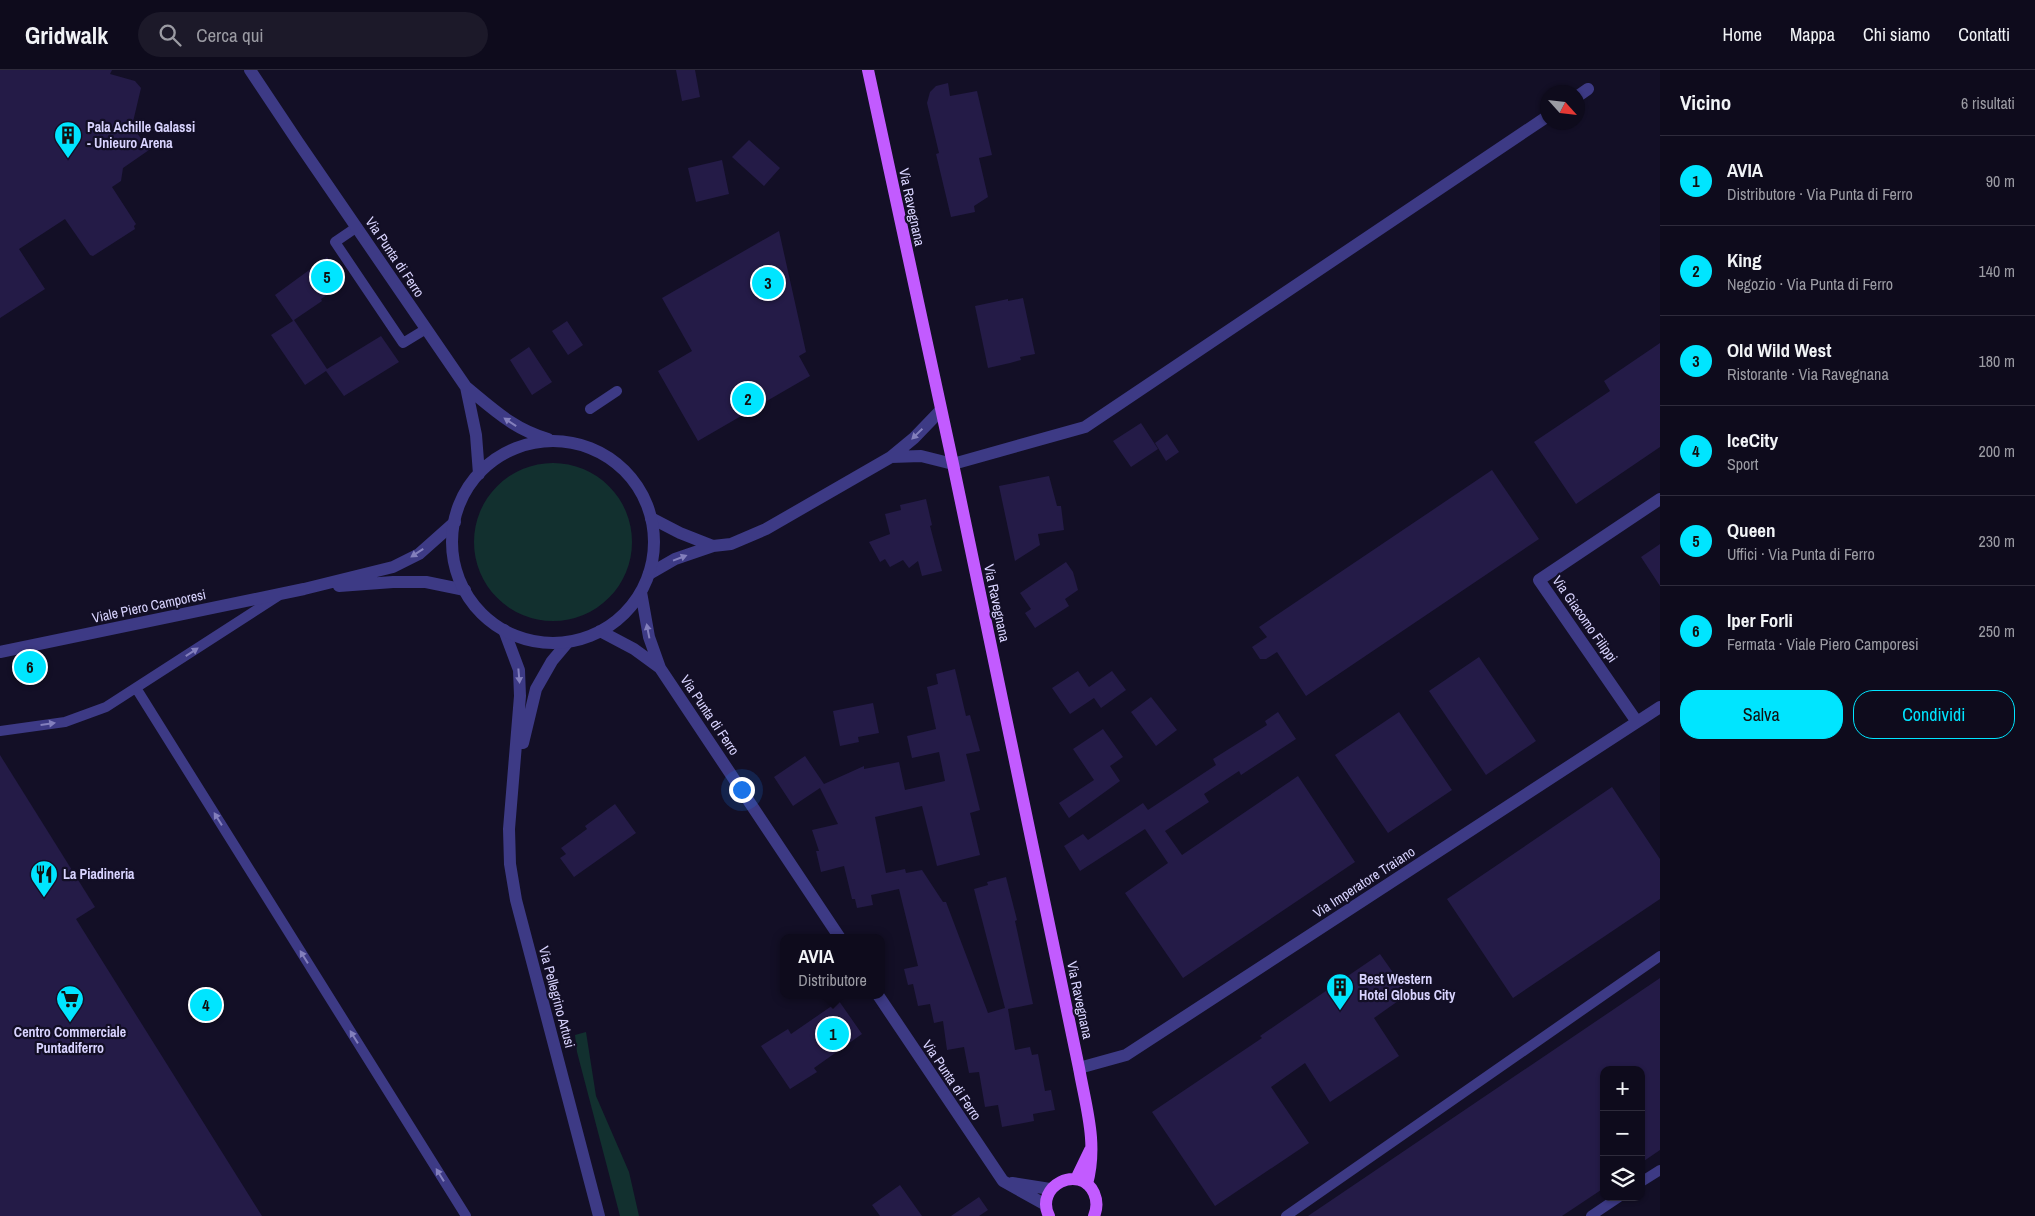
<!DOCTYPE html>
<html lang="it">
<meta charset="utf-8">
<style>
:root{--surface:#0e0b1c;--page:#1c1929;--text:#f1f3f6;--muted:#9b9ba3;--line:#2e2b3b;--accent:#00e5ff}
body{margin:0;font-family:"Archivo Narrow",sans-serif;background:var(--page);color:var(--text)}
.controls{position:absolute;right:15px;bottom:15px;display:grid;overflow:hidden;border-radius:10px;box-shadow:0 1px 4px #0004}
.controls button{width:45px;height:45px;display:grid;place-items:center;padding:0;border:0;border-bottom:1px solid var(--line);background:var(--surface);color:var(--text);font:25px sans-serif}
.compass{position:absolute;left:1540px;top:15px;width:45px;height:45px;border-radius:50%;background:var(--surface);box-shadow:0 1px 4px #0004;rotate:117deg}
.you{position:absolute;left:741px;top:719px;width:18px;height:18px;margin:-12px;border:4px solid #fff;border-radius:50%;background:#1a73e8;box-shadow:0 0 0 8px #1a73e833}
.badge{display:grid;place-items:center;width:32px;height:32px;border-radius:50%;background:var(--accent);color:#111;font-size:16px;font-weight:700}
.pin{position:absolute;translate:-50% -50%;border:2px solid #fff;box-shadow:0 1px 5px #0006}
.popup{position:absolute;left:780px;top:864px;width:105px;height:65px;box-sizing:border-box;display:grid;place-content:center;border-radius:10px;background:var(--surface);filter:drop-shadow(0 1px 4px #0005);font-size:16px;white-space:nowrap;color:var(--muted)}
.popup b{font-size:19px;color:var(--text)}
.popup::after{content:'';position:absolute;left:50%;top:100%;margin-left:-10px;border:10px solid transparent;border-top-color:var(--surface)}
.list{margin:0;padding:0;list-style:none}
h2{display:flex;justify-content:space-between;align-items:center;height:65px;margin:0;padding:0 20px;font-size:21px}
h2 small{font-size:16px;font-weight:400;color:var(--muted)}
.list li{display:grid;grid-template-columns:32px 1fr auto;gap:15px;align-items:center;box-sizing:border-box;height:90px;padding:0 20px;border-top:1px solid var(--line)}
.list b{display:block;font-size:19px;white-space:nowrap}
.list p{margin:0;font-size:16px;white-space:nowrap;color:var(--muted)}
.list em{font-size:16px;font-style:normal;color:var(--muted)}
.actions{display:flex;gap:10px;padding:15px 20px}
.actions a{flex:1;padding:11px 0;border:1px solid var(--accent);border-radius:20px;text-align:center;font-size:18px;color:var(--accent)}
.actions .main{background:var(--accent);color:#111}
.icon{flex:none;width:28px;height:28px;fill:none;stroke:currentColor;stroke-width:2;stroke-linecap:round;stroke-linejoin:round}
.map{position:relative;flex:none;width:1660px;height:1146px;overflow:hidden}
header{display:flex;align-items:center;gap:30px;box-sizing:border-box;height:70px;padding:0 25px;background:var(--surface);border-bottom:1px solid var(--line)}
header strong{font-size:24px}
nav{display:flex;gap:28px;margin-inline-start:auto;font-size:18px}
.search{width:350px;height:45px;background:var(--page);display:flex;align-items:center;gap:12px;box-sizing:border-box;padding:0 18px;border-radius:28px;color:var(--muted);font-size:19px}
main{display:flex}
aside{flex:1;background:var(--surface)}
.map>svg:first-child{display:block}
</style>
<header>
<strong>Gridwalk</strong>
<div class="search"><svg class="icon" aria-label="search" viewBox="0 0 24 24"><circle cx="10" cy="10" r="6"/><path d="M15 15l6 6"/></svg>Cerca qui</div>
<nav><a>Home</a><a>Mappa</a><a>Chi siamo</a><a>Contatti</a></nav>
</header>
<main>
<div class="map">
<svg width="1660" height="1146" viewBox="0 0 1660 1146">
<rect width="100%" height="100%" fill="#130f26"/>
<path fill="#12302f" d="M474 472a79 79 0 1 1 158 0a79 79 0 1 1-158 0Z
M 586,962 L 596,1026 L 629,1102 L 639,1146 L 620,1146 L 577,982 L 575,965 Z"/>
<path fill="#241b47" d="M 0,0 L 112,0 L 110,4 L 135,11 L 141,18 L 132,56 L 149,80 L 123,98 L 121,111 L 112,117 L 136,154 L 134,156 L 135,159 L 93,186 L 90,185 L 65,149 L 19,179 L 45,219 L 0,248 Z
M 676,0 L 695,0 L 700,27 L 682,31 Z
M 948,13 L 950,26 L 977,21 L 992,85 L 979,88 L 988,127 L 974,136 L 975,142 L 951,147 L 936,84 L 939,83 L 927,33 L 930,22 L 936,16 Z
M 749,70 L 780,98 L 764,116 L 732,87 Z
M 722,90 L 729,124 L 696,132 L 688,98 Z
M 779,161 L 806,282 L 799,286 L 810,306 L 698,371 L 658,301 L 692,281 L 662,228 Z
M 327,187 L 345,213 L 321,229 L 322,231 L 294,250 L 327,299 L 381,266 L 399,292 L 344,326 L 326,301 L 305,315 L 271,265 L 293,251 L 275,225 Z
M 1023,228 L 1035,284 L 1020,287 L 1021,290 L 1010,293 L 988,298 L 975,236 L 1008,229 L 1008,231 Z
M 567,251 L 583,275 L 568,285 L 552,261 Z
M 1660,273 L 1660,377 L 1576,434 L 1534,372 L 1610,321 L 1604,311 Z
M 529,277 L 552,312 L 532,325 L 510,290 Z
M 1141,353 L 1158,379 L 1131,397 L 1113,371 Z
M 1167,364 L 1179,382 L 1166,391 L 1155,373 Z
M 1492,400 L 1539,469 L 1306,626 L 1277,582 L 1266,589 L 1260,589 L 1252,577 L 1267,567 L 1259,557 Z
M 1049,406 L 1057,436 L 1061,436 L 1064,460 L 1038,464 L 1040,475 L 1015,491 L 999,416 Z
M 926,429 L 932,455 L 930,456 L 942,501 L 922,506 L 918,491 L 909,498 L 903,490 L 890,497 L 885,489 L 880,492 L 869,472 L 890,464 L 885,444 L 901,440 L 900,435 Z
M 1660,474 L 1660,516 L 1641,487 Z
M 1066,492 L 1073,502 L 1078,520 L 1065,529 L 1069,536 L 1035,558 L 1025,543 L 1031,539 L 1020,523 Z
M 1479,587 L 1536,671 L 1486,705 L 1429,621 Z
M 955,599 L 966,646 L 970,645 L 980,681 L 966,684 L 980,740 L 970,743 L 980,785 L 937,796 L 922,736 L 875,747 L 886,803 L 905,799 L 906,803 L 922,800 L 943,832 L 946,832 L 988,943 L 1005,938 L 974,819 L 988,815 L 987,812 L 1006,807 L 1017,850 L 1015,851 L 1033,934 L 1008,939 L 1015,980 L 1030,977 L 1032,985 L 1038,984 L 1045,1021 L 1051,1020 L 1055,1040 L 1033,1044 L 1034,1051 L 1002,1057 L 998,1035 L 985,1037 L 979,1002 L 969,1003 L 964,977 L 947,980 L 943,951 L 934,953 L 930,934 L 918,936 L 913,914 L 908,915 L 904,899 L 918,896 L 899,819 L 871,825 L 873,835 L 857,838 L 855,829 L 852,829 L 844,796 L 821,802 L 816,781 L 819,781 L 812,760 L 838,754 L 820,718 L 793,736 L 774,707 L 805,686 L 824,714 L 864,696 L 864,699 L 899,692 L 905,720 L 945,711 L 939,682 L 912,688 L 907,666 L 936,659 L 927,617 L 938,614 L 936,604 Z
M 1078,601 L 1089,617 L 1112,601 L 1126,620 L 1101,638 L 1094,628 L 1070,644 L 1052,618 Z
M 1151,627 L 1177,660 L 1156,676 L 1131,642 Z
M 873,633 L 879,663 L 858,667 L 859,672 L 840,676 L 833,641 Z
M 1278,642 L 1296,669 L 1241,705 L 1239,701 L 1204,724 L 1209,732 L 1165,761 L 1182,785 L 1298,706 L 1355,792 L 1183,908 L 1125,823 L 1168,793 L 1145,759 L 1080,801 L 1064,776 L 1083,764 L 1088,770 L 1143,733 L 1148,740 L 1216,695 L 1213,689 L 1267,655 L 1265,651 Z
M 1399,642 L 1452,720 L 1388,763 L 1335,685 Z
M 1103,659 L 1123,687 L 1110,696 L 1120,711 L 1069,748 L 1059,733 L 1094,710 L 1073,679 Z
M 0,685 L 95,837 L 76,849 L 262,1146 L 0,1146 Z
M 1612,717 L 1660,789 L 1660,829 L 1513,928 L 1447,829 Z
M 615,734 L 636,763 L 574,807 L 560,788 L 566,784 L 561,778 L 587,759 L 585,756 Z
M 1380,884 L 1408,924 L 1374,948 L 1399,986 L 1330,1032 L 1305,993 L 1271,1017 L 1309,1073 L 1215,1136 L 1152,1042 L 1262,968 L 1260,966 Z
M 1660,908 L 1660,1080 L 1641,1093 L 1641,1000 L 1604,1000 L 1604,1118 L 1562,1146 L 1308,1146 Z
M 839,931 L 862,964 L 814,998 L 817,1002 L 790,1019 L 761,976 L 788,959 L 791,964 Z
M 900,1115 L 922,1146 L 880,1146 L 872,1135 Z
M 979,1127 L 988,1140 L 979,1146 L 951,1146 Z"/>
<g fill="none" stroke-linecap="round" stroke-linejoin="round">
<path stroke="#3d3a85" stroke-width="10" d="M 357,157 L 335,172 L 403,273 L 426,259
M 590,339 L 617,321
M 136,618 L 466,1146
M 0,661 L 65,652 L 106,637 L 278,526
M 1641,1112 L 1660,1100
M 1286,1146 L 1660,886
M 1591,1146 L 1619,1127"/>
<path stroke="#3d3a85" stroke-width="12" d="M 1578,26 L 1588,19
M 891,387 L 921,386 L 953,394 L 1085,357 L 1548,46
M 651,448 L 680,463 L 713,476
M 649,504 L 675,489 L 713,476 L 731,474 L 766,459 L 891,387 L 914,368 L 941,340
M 339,516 L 393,512 L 426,512 L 465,520
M 504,560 L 519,600 L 520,626 L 509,759 L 510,794 L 516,830 L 599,1146
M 0,582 L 304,519 L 393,497 L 419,484 L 455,452
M 1637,652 L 1539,510 L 1660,429
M 523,673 L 536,619 L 552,591 L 568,572
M 1079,998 L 1126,985 L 1660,637"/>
<path stroke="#3d3a85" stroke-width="12" d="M 250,0 L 298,72 L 466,317 L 476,365 L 479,404
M 466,317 C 493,339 513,359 548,369
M452 472a101 101 0 1 1 202 0a101 101 0 1 1-202 0Z
M 641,522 L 649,567 L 660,598
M 600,561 L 634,579 L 660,598 L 840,868
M 878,925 L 1003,1111 L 1046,1135
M 1012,1113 L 1050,1119"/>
<path stroke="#c25bff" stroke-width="12" d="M 868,0 L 953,394 L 1079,998 C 1086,1038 1098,1073 1087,1114
M 1076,1109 L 1090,1080
M 1049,1146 C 1034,1116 1080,1093 1094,1123 C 1097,1130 1097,1139 1094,1146"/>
</g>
<defs><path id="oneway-solid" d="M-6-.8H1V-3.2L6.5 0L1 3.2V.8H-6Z" transform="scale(1.25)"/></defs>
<g fill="#837fbc">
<use href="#oneway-solid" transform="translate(510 352) rotate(-146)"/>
<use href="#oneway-solid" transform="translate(917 364) rotate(136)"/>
<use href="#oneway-solid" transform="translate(417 483) rotate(147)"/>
<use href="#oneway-solid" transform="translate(680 488) rotate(-21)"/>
<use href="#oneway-solid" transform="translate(648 561) rotate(-101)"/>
<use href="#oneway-solid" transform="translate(192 582) rotate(-33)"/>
<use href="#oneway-solid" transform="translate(519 606) rotate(85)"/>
<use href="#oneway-solid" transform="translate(48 654) rotate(-8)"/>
<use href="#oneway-solid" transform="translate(218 749) rotate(-122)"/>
<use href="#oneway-solid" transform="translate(304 887) rotate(-122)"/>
<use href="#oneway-solid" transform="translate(354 967) rotate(-122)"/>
<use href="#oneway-solid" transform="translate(440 1105) rotate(-122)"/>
</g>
<defs>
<g id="building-pin" transform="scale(1.4375)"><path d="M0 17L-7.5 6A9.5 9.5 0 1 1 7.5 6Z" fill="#00e5ff" stroke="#130f26"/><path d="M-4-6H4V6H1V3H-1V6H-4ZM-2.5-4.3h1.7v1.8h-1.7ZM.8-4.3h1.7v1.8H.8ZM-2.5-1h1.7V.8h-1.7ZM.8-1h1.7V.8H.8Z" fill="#111"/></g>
<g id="restaurant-pin" transform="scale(1.4375)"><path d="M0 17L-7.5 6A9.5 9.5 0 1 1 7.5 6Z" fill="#00e5ff" stroke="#130f26"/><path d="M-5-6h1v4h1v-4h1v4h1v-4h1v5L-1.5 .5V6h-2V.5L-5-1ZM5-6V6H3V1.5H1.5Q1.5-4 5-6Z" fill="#111"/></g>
<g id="supermarket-pin" transform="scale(1.4375)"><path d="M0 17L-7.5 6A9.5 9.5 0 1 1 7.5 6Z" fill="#00e5ff" stroke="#130f26"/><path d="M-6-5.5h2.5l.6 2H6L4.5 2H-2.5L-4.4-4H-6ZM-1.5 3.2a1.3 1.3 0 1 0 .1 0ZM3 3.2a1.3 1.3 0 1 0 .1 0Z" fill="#111"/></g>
</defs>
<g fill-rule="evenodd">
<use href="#building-pin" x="68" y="65"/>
<use href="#restaurant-pin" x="44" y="804"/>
<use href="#building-pin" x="1340" y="917"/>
<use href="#supermarket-pin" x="70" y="929"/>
</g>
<g text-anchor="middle" stroke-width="4.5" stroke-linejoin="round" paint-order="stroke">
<g font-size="14" font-weight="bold" fill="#d9d4ff" stroke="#130f26" text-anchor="start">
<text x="87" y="62">Pala Achille Galassi<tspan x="87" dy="16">- Unieuro Arena</tspan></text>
<text x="63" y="809">La Piadineria</text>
<text x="1359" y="914">Best Western<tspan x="1359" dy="16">Hotel Globus City</tspan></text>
<text x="70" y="967" text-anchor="middle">Centro Commerciale<tspan x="70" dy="16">Puntadiferro</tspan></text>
</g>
<g font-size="14" fill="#d9d4ff" stroke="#130f26">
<text transform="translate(912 137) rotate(78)" y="5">Via Ravegnana</text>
<text transform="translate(395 187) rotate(56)" y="5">Via Punta di Ferro</text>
<text transform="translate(997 533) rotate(78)" y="5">Via Ravegnana</text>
<text transform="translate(149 536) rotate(-12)" y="5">Viale Piero Camporesi</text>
<text transform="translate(1585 549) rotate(55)" y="5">Via Giacomo Filippi</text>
<text transform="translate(710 645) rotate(56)" y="5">Via Punta di Ferro</text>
<text transform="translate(1364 812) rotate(-33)" y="5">Via Imperatore Traiano</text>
<text transform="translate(557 927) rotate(75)" y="5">Via Pellegrino Artusi</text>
<text transform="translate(1080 930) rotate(78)" y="5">Via Ravegnana</text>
<text transform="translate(952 1010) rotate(56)" y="5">Via Punta di Ferro</text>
</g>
</g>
</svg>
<div class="controls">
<button>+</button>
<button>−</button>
<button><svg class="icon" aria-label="layers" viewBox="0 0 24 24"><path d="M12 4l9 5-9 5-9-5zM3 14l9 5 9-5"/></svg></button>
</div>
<svg class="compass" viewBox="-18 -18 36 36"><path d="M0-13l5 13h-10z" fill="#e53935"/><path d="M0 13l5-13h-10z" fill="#9b9ba3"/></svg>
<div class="you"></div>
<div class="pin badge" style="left:833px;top:964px">1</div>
<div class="popup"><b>AVIA</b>Distributore</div>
<div class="pin badge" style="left:748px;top:329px">2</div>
<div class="pin badge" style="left:768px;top:213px">3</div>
<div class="pin badge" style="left:206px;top:935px">4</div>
<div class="pin badge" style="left:327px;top:207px">5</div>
<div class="pin badge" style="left:30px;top:597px">6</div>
</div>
<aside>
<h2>Vicino<small>6 risultati</small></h2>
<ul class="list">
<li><span class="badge">1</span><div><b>AVIA</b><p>Distributore · Via Punta di Ferro</p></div><em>90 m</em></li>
<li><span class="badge">2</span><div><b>King</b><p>Negozio · Via Punta di Ferro</p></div><em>140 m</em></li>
<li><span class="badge">3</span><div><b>Old Wild West</b><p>Ristorante · Via Ravegnana</p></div><em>180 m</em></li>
<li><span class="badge">4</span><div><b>IceCity</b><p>Sport</p></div><em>200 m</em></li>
<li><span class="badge">5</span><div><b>Queen</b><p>Uffici · Via Punta di Ferro</p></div><em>230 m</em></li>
<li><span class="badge">6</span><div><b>Iper Forli</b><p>Fermata · Viale Piero Camporesi</p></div><em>250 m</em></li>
</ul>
<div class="actions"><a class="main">Salva</a><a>Condividi</a></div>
</aside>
</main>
